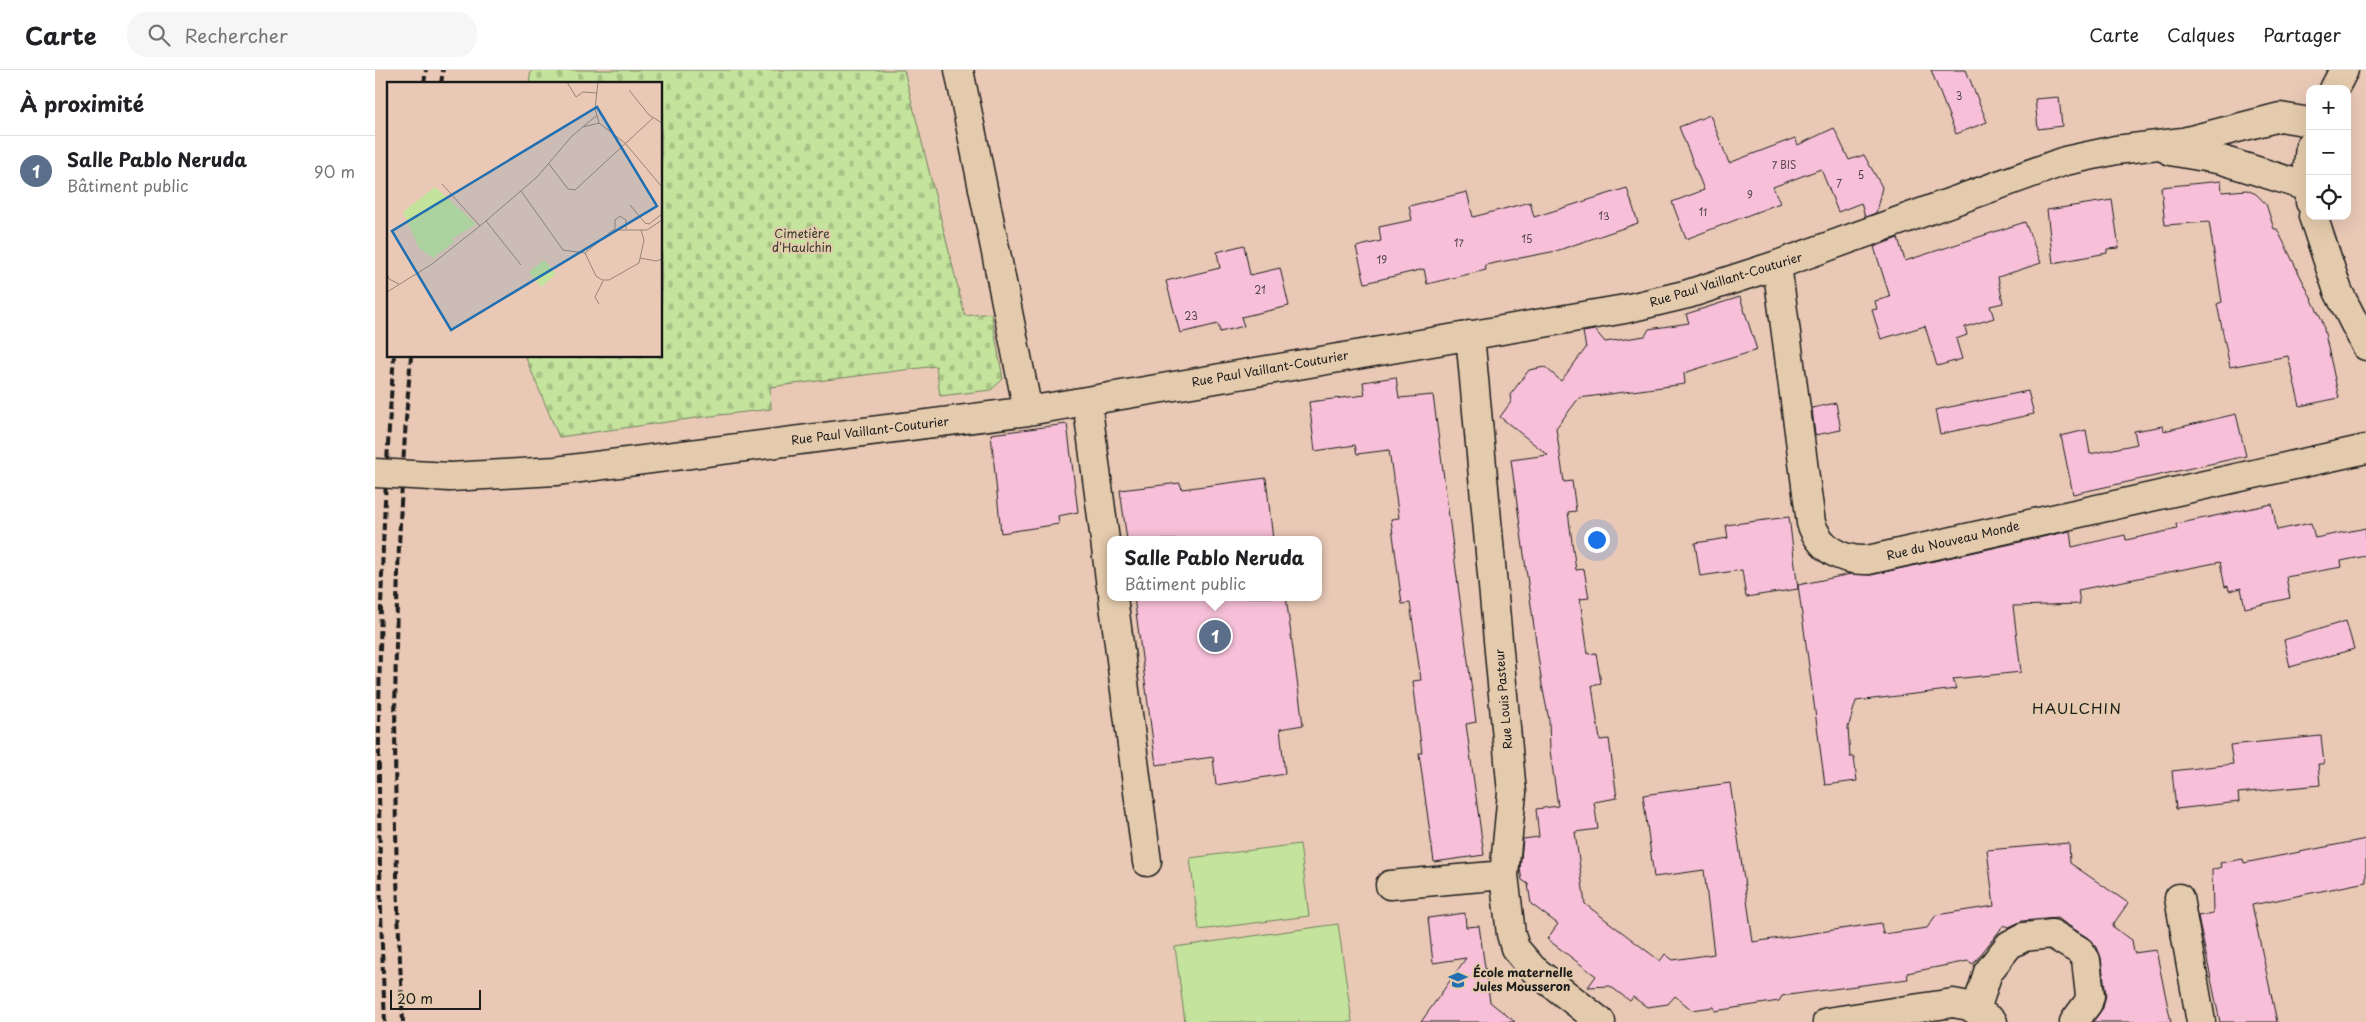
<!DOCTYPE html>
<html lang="fr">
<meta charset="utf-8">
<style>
:root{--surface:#fff;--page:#f6f6f6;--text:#202124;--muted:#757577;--line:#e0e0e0;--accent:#111827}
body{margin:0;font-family:"Playpen Sans",sans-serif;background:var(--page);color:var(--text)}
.controls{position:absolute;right:15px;top:15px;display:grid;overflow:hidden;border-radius:10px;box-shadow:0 5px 20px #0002}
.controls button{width:45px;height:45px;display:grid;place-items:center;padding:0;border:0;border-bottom:1px solid var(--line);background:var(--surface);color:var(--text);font:25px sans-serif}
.scale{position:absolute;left:15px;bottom:12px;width:91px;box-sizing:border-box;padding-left:5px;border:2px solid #1c1c1c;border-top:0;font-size:14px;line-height:18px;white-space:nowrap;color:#1c1c1c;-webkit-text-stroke:4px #e5cbad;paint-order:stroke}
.you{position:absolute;left:1221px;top:469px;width:18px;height:18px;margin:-12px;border:4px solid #fff;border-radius:50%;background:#1a73e8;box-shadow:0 0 0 8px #1a73e833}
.badge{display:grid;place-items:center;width:32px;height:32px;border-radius:50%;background:var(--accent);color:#fff;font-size:16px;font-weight:700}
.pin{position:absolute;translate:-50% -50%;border:2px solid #fff;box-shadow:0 1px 5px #0006}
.popup{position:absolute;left:732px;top:466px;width:215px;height:65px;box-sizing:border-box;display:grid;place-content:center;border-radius:10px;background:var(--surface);filter:drop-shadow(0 1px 4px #0005);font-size:16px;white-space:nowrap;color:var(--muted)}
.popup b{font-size:19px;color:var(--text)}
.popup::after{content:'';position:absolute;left:50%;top:100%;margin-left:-10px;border:10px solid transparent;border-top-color:var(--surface)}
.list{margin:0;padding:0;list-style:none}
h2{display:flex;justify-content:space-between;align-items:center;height:65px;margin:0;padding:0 20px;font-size:21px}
h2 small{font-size:16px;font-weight:400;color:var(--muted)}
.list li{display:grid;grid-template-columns:32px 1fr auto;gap:15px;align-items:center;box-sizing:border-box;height:70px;padding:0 20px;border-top:1px solid var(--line)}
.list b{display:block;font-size:19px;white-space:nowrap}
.list p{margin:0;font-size:16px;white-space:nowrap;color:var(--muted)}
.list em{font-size:16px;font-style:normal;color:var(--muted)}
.icon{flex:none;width:28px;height:28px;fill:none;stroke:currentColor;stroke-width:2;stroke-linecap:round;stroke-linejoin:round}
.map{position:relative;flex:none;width:1991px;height:952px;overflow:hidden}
header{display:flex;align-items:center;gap:30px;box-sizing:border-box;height:70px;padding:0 25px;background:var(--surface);border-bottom:1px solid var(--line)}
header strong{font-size:24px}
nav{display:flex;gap:28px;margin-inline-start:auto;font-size:18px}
.search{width:350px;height:45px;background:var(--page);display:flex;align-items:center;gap:12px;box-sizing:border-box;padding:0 18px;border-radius:20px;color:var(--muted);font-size:19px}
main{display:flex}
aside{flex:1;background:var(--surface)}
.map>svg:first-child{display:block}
</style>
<header>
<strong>Carte</strong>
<div class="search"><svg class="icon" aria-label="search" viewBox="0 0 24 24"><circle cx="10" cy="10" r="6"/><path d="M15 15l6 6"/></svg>Rechercher</div>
<nav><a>Carte</a><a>Calques</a><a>Partager</a></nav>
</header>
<main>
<aside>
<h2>À proximité<small></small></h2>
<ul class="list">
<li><span class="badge" style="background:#5c6f8a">1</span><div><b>Salle Pablo Neruda</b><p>Bâtiment public</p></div><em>90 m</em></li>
</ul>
</aside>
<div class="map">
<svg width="1991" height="952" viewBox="0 0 1991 952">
<defs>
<pattern id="cemetery-stones" width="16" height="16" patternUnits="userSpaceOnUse" patternTransform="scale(1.25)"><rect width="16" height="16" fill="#c4e39c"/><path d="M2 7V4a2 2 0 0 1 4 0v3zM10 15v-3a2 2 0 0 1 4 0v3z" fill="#a8c286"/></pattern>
</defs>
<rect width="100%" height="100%" fill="#e9c9b6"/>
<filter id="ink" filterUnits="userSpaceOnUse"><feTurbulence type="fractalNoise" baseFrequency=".02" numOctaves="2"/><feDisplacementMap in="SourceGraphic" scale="10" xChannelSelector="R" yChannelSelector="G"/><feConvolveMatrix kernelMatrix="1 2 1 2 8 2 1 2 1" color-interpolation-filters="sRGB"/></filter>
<g filter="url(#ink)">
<path fill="url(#cemetery-stones)" stroke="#70805c" d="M 156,0 L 529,0 L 590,246 L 616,243 L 628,309 L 616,320 L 565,326 L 561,296 L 395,317 L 396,339 L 328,347 L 184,367 L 150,286 L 286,286 L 286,14 L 154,14 Z"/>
<path fill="#c4e39c" stroke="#70805c" d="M 925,774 L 934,846 L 824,860 L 815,788 Z
M 963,854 L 977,952 L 810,952 L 800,877 Z"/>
<path fill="#f7c0d8" stroke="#1c1c1c" d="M 1556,0 L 1591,0 L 1612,52 L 1581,64 Z
M 1684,27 L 1687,56 L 1663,59 L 1660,29 Z
M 1335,45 L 1354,93 L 1420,68 L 1423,75 L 1459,58 L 1474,90 L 1489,85 L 1507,117 L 1501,143 L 1490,147 L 1486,133 L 1463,142 L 1446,99 L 1398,117 L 1405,133 L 1311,169 L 1297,132 L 1329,120 L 1304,57 Z
M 1846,111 L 1847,122 L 1872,120 L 1881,124 L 1891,134 L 1899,159 L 1902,159 L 1947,250 L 1964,328 L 1925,336 L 1913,286 L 1855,297 L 1842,234 L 1847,232 L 1834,152 L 1790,155 L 1786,117 Z
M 1252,118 L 1263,153 L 1181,181 L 1110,195 L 1111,200 L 1052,214 L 1049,199 L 990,213 L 981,177 L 1006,171 L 1004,157 L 1037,150 L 1034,136 L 1092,122 L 1098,147 L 1155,132 L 1159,147 Z
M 1737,130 L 1744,178 L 1732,179 L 1732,183 L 1678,193 L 1672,140 Z
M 1650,152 L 1666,193 L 1623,207 L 1628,233 L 1615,236 L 1619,248 L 1590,257 L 1592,265 L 1581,269 L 1587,289 L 1562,296 L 1550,256 L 1506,269 L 1497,240 L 1502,239 L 1500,231 L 1515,227 L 1499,177 L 1523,168 L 1530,191 Z
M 869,175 L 875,205 L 905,198 L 914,236 L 866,247 L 869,256 L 845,262 L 843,254 L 805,263 L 791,211 L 845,198 L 842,182 Z
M 1365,227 L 1382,280 L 1309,303 L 1310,314 L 1204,328 L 1181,358 L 1189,412 L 1197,411 L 1201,441 L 1193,442 L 1197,472 L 1201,500 L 1209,499 L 1214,528 L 1205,529 L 1213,584 L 1221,583 L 1226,613 L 1217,615 L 1221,644 L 1225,670 L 1234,669 L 1242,728 L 1219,732 L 1223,759 L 1200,762 L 1210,834 L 1285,891 L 1290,884 L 1298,890 L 1339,884 L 1329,800 L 1279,807 L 1268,725 L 1355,713 L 1378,872 L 1506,853 L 1508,864 L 1552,858 L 1561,845 L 1619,836 L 1612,780 L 1694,773 L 1695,793 L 1753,833 L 1737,856 L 1757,870 L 1759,883 L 1781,880 L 1796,952 L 1718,952 L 1728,938 L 1731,925 L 1726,888 L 1722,877 L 1713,868 L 1682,848 L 1647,851 L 1634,857 L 1629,855 L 1598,894 L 1593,891 L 1532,903 L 1533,909 L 1428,923 L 1407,926 L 1404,931 L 1340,941 L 1339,937 L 1317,940 L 1300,926 L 1293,934 L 1272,937 L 1258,927 L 1255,931 L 1235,916 L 1213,917 L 1221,906 L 1172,869 L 1183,854 L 1156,834 L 1153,814 L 1147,810 L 1145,799 L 1148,769 L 1164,767 L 1161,739 L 1183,736 L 1175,681 L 1174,650 L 1167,615 L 1136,390 L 1173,385 L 1125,347 L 1136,332 L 1135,325 L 1154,300 L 1170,297 L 1186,311 L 1211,278 L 1208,262 L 1220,260 L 1230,272 L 1270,266 L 1274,259 L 1314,253 L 1311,244 Z
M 1021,307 L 1024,328 L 1058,325 L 1101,652 L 1091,654 L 1109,785 L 1059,792 L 1044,683 L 1047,683 L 1038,611 L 1046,610 L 1035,533 L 1027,534 L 1016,449 L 1024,448 L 1014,380 L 982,384 L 980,375 L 940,381 L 934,332 L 990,325 L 988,312 Z
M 1653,321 L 1659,344 L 1565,364 L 1560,340 Z
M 1461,333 L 1466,360 L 1440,365 L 1437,338 Z
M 1861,344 L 1871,386 L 1698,424 L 1686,366 L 1711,360 L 1715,384 L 1762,374 L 1759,361 L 1788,356 L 1789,361 Z
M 692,354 L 703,442 L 683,446 L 684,454 L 626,463 L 616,364 Z
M 891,408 L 898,470 L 752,470 L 745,420 L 805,413 L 807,419 Z
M 1897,434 L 1902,460 L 1936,453 L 1940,468 L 1991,458 L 1991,486 L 1966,491 L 1967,497 L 1911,507 L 1915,528 L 1870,538 L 1866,518 L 1854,521 L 1853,516 L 1850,517 L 1845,492 L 1703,520 L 1705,534 L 1638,536 L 1646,602 L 1578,609 L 1581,619 L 1481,631 L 1473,658 L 1475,687 L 1479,687 L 1482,711 L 1450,715 L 1423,515 L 1476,504 L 1496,505 L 1695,461 L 1697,477 L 1750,465 L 1751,470 L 1802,459 L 1801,454 Z
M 1414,447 L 1423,519 L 1371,527 L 1367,500 L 1325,506 L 1320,473 L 1353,468 L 1351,455 Z
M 759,527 L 911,527 L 928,655 L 905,659 L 910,704 L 841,715 L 838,687 L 781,695 Z
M 1971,551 L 1979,579 L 1915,597 L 1909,570 Z
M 1946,666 L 1949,694 L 1943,694 L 1945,715 L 1863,723 L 1864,732 L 1801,739 L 1797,701 L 1858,694 L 1855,675 Z
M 1991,769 L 1991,812 L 1877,835 L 1902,952 L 1845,952 L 1823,846 L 1838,843 L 1837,800 L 1846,797 L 1845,793 L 1868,789 L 1869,793 Z
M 1090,843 L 1091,857 L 1104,856 L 1115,932 L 1140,952 L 1046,952 L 1091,888 L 1058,893 L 1053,848 Z"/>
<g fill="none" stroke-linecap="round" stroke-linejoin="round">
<g stroke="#1c1c1c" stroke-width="31">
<path id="minor" d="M 584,0 L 653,341
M 1959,19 L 1969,0
M 1935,76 L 1933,96 L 1935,132
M 1795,81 L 1847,90 L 1933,117
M 1938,146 L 1963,221 L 1991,276
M 1402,195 L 1436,453 C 1445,479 1466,491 1493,490 L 1991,379
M 1095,265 L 1137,723 L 1129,805 L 1136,864 L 1140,878 L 1158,899 L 1226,952
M 712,331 L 736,517
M 75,407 L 181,401 L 653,341 L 1250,239 L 1313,224 L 1402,195 L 1690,91 L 1741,80 L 1808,72 L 1905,47 L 1935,52
M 738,527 L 772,792
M 1015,815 L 1129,805
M 1804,828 L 1826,952
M 1601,940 L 1613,902 L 1634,875 L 1649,867 L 1677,864 L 1705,881 L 1711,890 L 1715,926 L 1713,933 L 1699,952
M 1452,952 L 1578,933 L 1594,936 L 1618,952"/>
</g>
<use href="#minor" stroke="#e5cbad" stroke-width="28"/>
<path stroke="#1c1c1c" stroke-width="4" stroke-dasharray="8 4" stroke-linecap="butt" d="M 49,14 L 51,0
M 66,14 L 68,0
M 10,952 C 0,730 2,508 19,286
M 28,952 C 16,730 17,508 36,286"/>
<g stroke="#1c1c1c" stroke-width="31" stroke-linecap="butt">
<path id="minor-bridge" d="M 0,403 L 75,407"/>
</g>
<use href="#minor-bridge" stroke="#e5cbad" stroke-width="28"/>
</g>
</g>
<defs>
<g id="school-bare" transform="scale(1.5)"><path d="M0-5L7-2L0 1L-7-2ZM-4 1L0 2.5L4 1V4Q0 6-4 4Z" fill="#1f6fb2" stroke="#e5cbad" stroke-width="2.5" paint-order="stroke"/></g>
</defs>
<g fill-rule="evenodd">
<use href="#school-bare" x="1083" y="910"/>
</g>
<g text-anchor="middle" stroke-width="4" stroke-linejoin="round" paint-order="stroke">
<g font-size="10" fill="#53454b">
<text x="1584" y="30">3</text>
<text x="1409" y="99">7 BIS</text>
<text x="1486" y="109">5</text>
<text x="1464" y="118">7</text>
<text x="1375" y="129">9</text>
<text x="1328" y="146">11</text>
<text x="1229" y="150">13</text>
<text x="1152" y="173">15</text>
<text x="1084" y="177">17</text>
<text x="1007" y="194">19</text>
<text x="885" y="224">21</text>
<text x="816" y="250">23</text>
</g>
<g font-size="12" fill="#353a2f" stroke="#e5cbad">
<text x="427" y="168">Cimetière<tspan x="427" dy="14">d'Haulchin</tspan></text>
</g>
<g font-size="12" fill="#1c1c1c" stroke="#e5cbad">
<text transform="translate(1351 210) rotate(-17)" y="4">Rue Paul Vaillant-Couturier</text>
<text transform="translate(895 299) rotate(-10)" y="4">Rue Paul Vaillant-Couturier</text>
<text transform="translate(495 361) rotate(-7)" y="4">Rue Paul Vaillant-Couturier</text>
<text transform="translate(1578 471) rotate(-13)" y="4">Rue du Nouveau Monde</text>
<text transform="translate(1129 629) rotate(-95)" y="4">Rue Louis Pasteur</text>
</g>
<g font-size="12" font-weight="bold" fill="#1c1c1c" stroke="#e5cbad" text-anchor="start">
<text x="1098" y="907">École maternelle<tspan x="1098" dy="14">Jules Mousseron</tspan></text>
</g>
<g font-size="15" letter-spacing="1" fill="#1c1c1c" stroke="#e5cbad">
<text x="1702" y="644">HAULCHIN</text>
</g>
</g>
<g transform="translate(12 12)">
<rect width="275" height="275" fill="#e9c9b6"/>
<path d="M 48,105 L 89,142 L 65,157 L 67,160 L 46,176 L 32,166 L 16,130 Z" fill="#c4e39c"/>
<path d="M 157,178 L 169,192 L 154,205 L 142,190 Z" fill="#c4e39c"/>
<path fill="none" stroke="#978478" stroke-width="1" d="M 180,0 L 189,15 L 196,10 L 210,11M 211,0 L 208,27 L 212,41 L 238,61 L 275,105M 242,8 L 262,33 L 275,41M 196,45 L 212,41M 162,82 L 181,107 L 188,108 L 266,36M 55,102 L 93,144M 134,109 L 176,168 L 198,171M 243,123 L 258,141M 99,139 L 134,183M 258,141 L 262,142 L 275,132M 228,147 L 228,138 L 233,134 L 239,138 L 239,147M 198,171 L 209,194 L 215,198 L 222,198 L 252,181 L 257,158 L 254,148M 198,171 L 226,148 L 260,148 L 275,138M 253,176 L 269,179 L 275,177M 0,191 L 2,197 L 12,202M 0,210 L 45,182 L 93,144 L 150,95 L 185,54 L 209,34M 212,222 L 208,215 L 216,199"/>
<path fill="#1f6fb2" fill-opacity="0.15" stroke="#1f6fb2" stroke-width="2.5" d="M 210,25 L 270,124 L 64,248 L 5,149 Z"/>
<rect width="275" height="275" fill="none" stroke="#1c1c1c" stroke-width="2.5"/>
</g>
</svg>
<div class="controls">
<button>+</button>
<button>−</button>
<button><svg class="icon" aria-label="locate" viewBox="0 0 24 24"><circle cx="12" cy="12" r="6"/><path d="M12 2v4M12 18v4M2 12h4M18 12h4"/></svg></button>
</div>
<div class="scale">20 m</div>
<div class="you"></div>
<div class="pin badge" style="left:840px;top:566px;background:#5c6f8a">1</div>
<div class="popup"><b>Salle Pablo Neruda</b>Bâtiment public</div>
</div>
</main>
